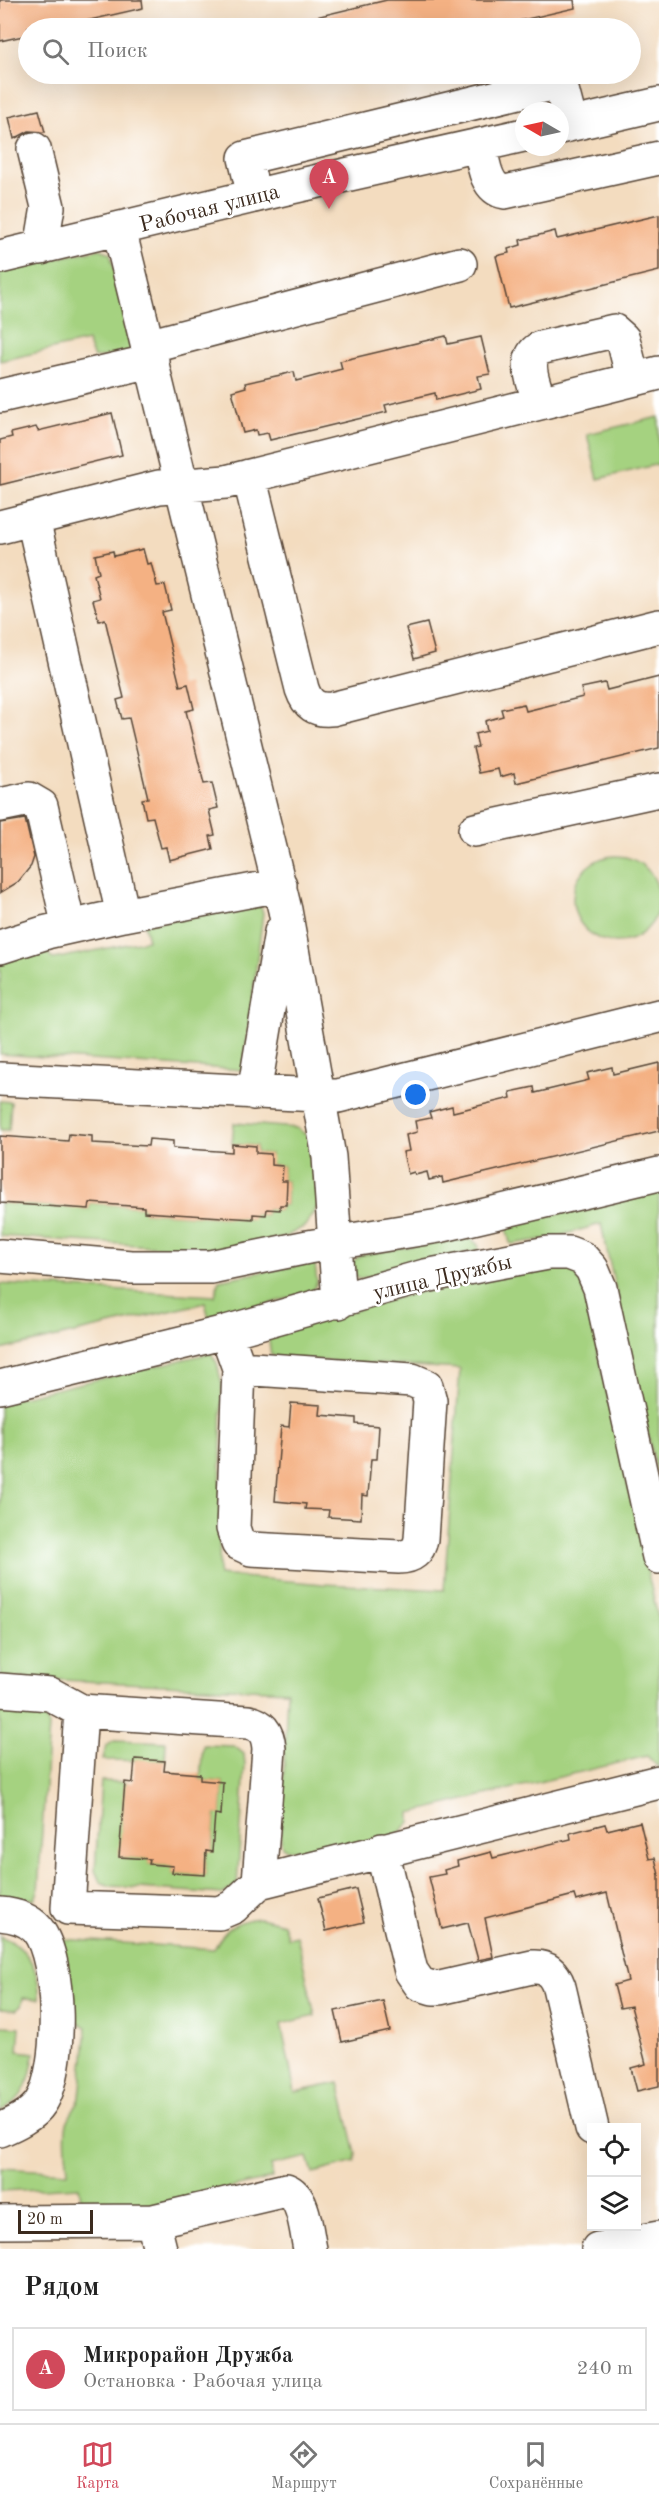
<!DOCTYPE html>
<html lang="ru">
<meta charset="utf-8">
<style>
:root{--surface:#fff;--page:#f6f6f6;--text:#222;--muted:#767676;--line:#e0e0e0;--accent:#d1495b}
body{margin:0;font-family:"Old Standard TT",serif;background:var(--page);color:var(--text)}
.controls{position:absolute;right:18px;bottom:18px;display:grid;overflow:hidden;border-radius:0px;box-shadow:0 6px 24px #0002}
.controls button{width:54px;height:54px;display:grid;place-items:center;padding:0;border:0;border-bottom:2px solid var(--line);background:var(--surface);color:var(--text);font:30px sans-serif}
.compass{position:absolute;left:515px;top:102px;width:54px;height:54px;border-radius:50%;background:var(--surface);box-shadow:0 6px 24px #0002;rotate:279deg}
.scale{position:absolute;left:18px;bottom:15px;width:75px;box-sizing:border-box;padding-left:6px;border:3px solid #3b2a1e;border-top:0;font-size:16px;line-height:21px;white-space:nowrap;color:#3b2a1e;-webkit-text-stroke:4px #fff;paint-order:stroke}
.you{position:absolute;left:416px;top:1095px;width:21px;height:21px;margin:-15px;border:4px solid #fff;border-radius:50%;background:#1a73e8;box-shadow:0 0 0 9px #1a73e833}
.badge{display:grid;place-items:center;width:39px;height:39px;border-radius:50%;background:var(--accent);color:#fff;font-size:20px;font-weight:700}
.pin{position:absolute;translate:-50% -50px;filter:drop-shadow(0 2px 3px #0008)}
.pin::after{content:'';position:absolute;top:32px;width:21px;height:18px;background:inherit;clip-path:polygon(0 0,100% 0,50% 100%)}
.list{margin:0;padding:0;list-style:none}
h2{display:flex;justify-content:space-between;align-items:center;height:78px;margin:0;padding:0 24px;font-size:26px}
h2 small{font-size:20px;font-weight:400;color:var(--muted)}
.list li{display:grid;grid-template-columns:39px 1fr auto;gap:18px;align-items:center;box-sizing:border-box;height:84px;margin:0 12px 12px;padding:0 12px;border:2px solid var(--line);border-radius:0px}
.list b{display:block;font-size:22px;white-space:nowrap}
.list p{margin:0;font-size:20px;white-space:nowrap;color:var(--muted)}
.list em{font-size:20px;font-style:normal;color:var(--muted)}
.icon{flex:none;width:33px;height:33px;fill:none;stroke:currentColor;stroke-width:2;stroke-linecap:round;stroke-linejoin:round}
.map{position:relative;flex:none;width:659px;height:2249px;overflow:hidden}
.search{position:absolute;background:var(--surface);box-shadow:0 6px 24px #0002;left:18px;right:18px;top:18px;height:66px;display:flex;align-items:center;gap:15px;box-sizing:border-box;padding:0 21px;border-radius:33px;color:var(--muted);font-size:22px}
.sheet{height:174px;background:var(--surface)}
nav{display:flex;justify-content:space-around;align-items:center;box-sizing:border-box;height:84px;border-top:2px solid var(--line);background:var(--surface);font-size:16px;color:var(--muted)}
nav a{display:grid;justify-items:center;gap:3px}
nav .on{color:var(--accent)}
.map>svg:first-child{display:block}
</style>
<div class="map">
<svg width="659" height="2249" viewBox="0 0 659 2249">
<rect width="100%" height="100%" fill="#fff"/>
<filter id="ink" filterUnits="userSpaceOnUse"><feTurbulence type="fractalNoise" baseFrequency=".0167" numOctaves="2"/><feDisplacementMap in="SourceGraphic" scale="12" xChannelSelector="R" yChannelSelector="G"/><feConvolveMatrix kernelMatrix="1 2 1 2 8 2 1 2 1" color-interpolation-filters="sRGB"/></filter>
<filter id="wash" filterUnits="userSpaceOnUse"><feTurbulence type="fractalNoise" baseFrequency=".008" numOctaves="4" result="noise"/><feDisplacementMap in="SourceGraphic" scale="24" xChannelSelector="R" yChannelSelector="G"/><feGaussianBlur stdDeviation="1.35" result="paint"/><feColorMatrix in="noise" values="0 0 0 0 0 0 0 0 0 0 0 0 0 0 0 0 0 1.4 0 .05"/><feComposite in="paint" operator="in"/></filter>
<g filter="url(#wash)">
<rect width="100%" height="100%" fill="#f3dcbf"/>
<path fill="#a5d280" stroke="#707e4f" stroke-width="1.5" d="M 100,249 L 110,253 L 134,345 L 129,353 L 94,358 L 87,341 L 0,361 L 0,270 Z
M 659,417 L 659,464 L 598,479 L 587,434 Z
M573 899a43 43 0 1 1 86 0a43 43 0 1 1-86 0Z
M 260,903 L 263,913 L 243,1070 L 0,1054 L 0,957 L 46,947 L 51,958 L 54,959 L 148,940 L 144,924 Z
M 0,1101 L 11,1102 L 9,1130 L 0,1130 Z
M 234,1123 L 297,1128 L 310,1138 L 319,1204 L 305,1226 L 287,1236 L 228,1251 L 0,1236 L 0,1203 L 89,1209 L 90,1203 L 144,1207 L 144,1212 L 252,1219 L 253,1214 L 266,1215 L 267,1209 L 280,1210 L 280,1205 L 286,1205 L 287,1181 L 282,1181 L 283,1166 L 271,1165 L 271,1154 L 256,1153 L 256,1146 L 232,1144 Z
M 659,1187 L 659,1483 L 601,1224 L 552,1238 L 512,1244 L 510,1243 L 506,1227 Z
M 468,1236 L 478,1245 L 479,1250 L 358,1279 L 353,1272 L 352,1262 L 361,1255 Z
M 311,1263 L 315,1265 L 317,1282 L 313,1291 L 210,1321 L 205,1303 L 0,1350 L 0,1284 L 215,1296 L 219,1280 Z
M 560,1265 L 580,1275 L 659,1622 L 659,1768 L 647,1756 L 410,1813 L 410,1822 L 382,1850 L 373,1852 L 287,1850 L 282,1847 L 281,1842 L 287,1691 L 0,1677 L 0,1402 L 211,1353 L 217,1363 L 222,1385 L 219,1575 L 323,1584 L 444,1590 L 460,1369 L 281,1358 L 271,1355 L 268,1335 L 414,1293 Z
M 0,1710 L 42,1713 L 49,1726 L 38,1891 L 35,1899 L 0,1897 Z
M 114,1740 L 166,1742 L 165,1761 L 103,1760 L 106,1745 Z
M 203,1745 L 234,1746 L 244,1754 L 245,1765 L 237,1885 L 223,1894 L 111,1886 L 100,1882 L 95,1870 L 101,1781 L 125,1782 L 120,1857 L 150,1859 L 150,1864 L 173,1866 L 173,1873 L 205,1875 L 206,1851 L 212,1851 L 215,1814 L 221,1814 L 223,1782 L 200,1780 Z
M 260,1918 L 283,1924 L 288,1938 L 297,1936 L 315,2016 L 281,2024 L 295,2092 L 339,2083 L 356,2153 L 355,2162 L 313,2173 L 308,2157 L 270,2165 L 272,2178 L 145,2208 L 82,2205 L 79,2187 L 0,2191 L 0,2168 L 68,2172 C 67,2157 63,2138 67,2123 C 70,2114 77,2107 80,2097 L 87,2027 L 71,2020 L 61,1939 L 214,1949 C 225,1928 236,1920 260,1918 Z
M 0,1936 C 28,1947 40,1969 39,1999 L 23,1998 L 21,2006 L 16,2010 L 0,2009 Z
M 0,2026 L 20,2027 L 18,2051 L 34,2053 C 31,2079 25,2100 0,2112 Z"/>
<g id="blocks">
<path fill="#f4b183" d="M 0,0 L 142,0 L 143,8 L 55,28 L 28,28 L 28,35 L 0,41 Z
M 387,0 L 574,0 L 575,8 L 488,28 L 300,28 L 299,21 Z
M 39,110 L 45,132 L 29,131 L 14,139 L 9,117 Z
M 659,215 L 659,271 L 509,308 L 496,256 L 509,253 L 508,249 L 521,245 L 520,240 L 555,231 L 557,239 Z
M 446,336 L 448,344 L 481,337 L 490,374 L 478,376 L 481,389 L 436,400 L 435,393 L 385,405 L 387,412 L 270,440 L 268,433 L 257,435 L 256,430 L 243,433 L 232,391 L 246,387 L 245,383 L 294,372 L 296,381 L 342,369 L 340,361 Z
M 112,413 L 122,455 L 0,485 L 0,440 L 12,437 L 11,433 L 36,427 L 38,431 Z
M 143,549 L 147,564 L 151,563 L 157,586 L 165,585 L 171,610 L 162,612 L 180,686 L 188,684 L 194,709 L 186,711 L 204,784 L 212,783 L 218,808 L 209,810 L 215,835 L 210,836 L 213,849 L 169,860 L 166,847 L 161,848 L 153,817 L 146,818 L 142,799 L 148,798 L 129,718 L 122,719 L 117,700 L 124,698 L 114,657 L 105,619 L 99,621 L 93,600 L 100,598 L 94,575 L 99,573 L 95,555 L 113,551 L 114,556 Z
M 427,623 L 435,653 L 414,659 L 406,628 Z
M 659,677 L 659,748 L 516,783 L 514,773 L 500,777 L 498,769 L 479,773 L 473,748 L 478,747 L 475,734 L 487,731 L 485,721 L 503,716 L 501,709 L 524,704 L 526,711 L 583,697 L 581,688 L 605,683 L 607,690 Z
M 25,819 L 34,857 L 31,866 L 18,882 L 0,893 L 0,823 Z
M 659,1063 L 659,1131 L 443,1183 L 442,1177 L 429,1180 L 427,1172 L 415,1175 L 414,1172 L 408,1174 L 403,1152 L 409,1151 L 406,1135 L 417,1132 L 415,1121 L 431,1118 L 429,1112 L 452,1106 L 453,1112 L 511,1098 L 510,1092 L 534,1087 L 535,1093 L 589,1080 L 587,1073 L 612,1067 L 613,1074 Z
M 69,1134 L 92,1136 L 92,1143 L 148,1146 L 149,1139 L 173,1141 L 173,1148 L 232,1152 L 232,1144 L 256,1146 L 256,1153 L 271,1154 L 271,1165 L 283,1166 L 282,1181 L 287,1181 L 286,1205 L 280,1205 L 280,1210 L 267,1209 L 266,1215 L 253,1214 L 253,1219 L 144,1212 L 144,1207 L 90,1203 L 89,1209 L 0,1203 L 0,1136 L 68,1141 Z
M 291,1403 L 321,1405 L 320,1415 L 356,1418 L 356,1424 L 379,1426 L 377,1459 L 371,1459 L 368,1496 L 362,1495 L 361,1519 L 328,1517 L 329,1510 L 305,1509 L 306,1504 L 275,1501 L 281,1426 L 289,1427 Z
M 135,1759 L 165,1761 L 164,1771 L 200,1774 L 200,1780 L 223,1782 L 221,1815 L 215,1814 L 212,1852 L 206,1851 L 205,1875 L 172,1873 L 173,1866 L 149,1864 L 150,1859 L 119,1857 L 125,1782 L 133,1783 Z
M 640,1822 L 649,1859 L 655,1858 L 659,1875 L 659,2086 L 637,2091 L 631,2068 L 646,2064 L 631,2006 L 620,2008 L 614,1985 L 628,1981 L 607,1893 L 576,1901 L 574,1895 L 485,1918 L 493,1957 L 478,1960 L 468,1923 L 442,1929 L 429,1877 L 445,1874 L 444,1870 L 458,1866 L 457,1861 L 491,1852 L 493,1858 L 571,1839 L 570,1833 L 605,1824 L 607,1830 Z
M 356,1889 L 364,1922 L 326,1931 L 318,1898 Z
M 383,2001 L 390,2031 L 342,2042 L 335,2011 Z"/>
</g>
</g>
<g filter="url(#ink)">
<use href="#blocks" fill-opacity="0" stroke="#574536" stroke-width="1.5"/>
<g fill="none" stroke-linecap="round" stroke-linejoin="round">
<g stroke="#574536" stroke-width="36">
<path id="minor" d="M 560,127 L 659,104
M 480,145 C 483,161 485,189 505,192 L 659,158
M 34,149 L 48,207 L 41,248
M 254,196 L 245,158 L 560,82 L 571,124
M 119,229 L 285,910 L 329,1157 L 339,1302
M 0,257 L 283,189 L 524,135
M 148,346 L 460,264
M 0,396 L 152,361
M 540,403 C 535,386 521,359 540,348 L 614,331 L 623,339 L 633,379
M 249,476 L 302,689 C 307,704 316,711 332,709 L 659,626
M 33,519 L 123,915 L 280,885
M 0,527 L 159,487 L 226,482 L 659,373
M 0,805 L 29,799 L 41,806 L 69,927
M 475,830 L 659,790
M 0,947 L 47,932 L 123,915
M 0,1079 L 338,1096 L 659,1016
M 254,1093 L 281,932
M 0,1256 L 131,1267 L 210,1267 L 308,1247 L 439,1226 L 659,1174
M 226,1332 L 239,1368 L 233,1528 L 238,1543 L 251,1549 L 399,1557 C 412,1557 419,1551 421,1539 L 430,1401 L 426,1386 L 412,1380 L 239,1368
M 0,1387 L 226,1332 L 425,1276 L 548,1253 L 569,1253 L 582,1258 L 592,1269 L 600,1288 L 659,1557
M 0,1690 L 50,1694 L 81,1711 L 248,1722 C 263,1725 268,1734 269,1749 L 259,1882
M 81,1711 L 68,1908 L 219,1913 L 233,1907 L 259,1882 L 659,1782
M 382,1850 L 411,1971 L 420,1984 L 433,1988 L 440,1988 L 532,1967 C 547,1966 554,1973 559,1987 L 592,2128
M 0,1914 C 13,1915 28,1919 37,1929 C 62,1960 62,2070 41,2102 C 32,2116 14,2124 0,2130
M 153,2221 L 160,2249
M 0,2222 L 153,2221 L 286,2190 C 305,2197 306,2232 310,2249
M 598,2249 L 659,2238"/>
</g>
<use href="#minor" stroke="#fff" stroke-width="33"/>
</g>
</g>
<g text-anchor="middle" stroke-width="5" stroke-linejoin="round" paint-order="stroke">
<g font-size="22" fill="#3b2a1e" stroke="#fff">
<text transform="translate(209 207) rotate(-14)" y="8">Рабочая улица</text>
<text transform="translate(442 1276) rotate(-13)" y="8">улица Дружбы</text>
</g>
</g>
</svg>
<div class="controls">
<button><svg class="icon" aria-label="locate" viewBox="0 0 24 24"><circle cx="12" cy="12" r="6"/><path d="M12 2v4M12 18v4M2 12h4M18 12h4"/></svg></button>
<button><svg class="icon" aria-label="layers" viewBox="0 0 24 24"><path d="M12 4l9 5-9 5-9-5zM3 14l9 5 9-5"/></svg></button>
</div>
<svg class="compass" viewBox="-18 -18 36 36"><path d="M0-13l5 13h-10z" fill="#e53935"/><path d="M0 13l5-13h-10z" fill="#767676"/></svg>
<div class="scale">20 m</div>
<div class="you"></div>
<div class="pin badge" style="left:329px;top:209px">A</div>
<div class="search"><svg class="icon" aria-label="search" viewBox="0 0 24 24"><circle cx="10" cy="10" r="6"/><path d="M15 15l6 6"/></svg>Поиск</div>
</div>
<section class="sheet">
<h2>Рядом<small></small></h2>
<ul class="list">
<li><span class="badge">A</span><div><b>Микрорайон Дружба</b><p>Остановка · Рабочая улица</p></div><em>240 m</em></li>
</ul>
</section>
<nav>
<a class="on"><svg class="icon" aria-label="map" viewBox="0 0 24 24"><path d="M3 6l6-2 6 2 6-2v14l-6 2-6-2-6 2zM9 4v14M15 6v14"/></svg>Карта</a>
<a><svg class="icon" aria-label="directions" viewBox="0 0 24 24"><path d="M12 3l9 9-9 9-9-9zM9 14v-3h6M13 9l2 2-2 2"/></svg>Маршрут</a>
<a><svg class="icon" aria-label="saved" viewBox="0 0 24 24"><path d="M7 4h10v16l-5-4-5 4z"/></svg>Сохранённые</a>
</nav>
